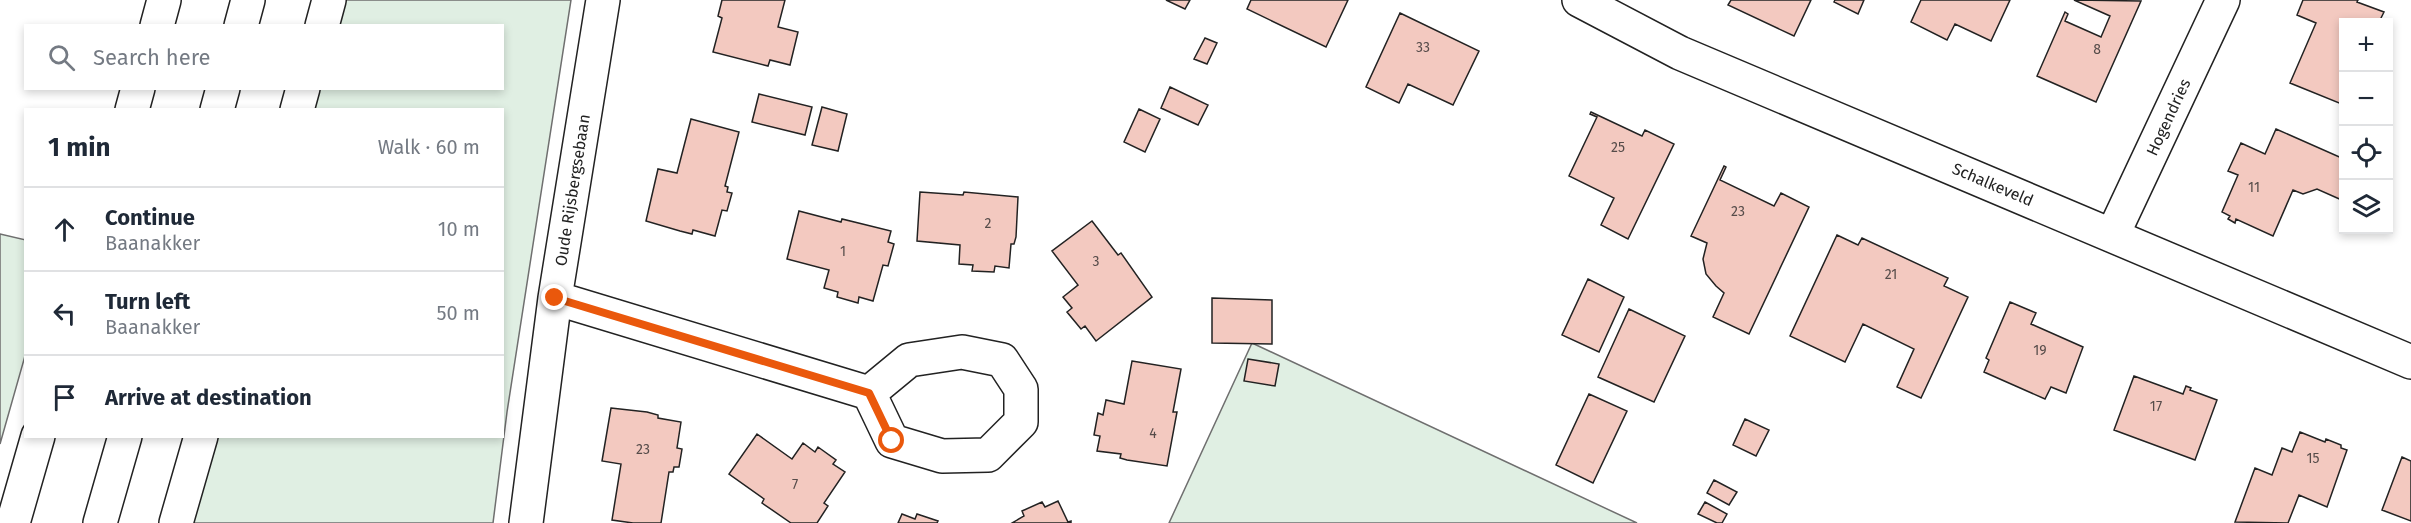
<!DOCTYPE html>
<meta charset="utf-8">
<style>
:root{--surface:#fff;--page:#f6f6f7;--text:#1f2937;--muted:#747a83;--line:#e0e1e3}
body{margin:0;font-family:"Fira Sans",sans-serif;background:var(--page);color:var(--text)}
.controls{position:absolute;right:18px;top:18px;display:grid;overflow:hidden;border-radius:0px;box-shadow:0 3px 9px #0003}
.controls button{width:54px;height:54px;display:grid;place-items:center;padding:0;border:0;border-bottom:2px solid var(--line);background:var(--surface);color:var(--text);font:30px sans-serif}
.stop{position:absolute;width:18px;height:18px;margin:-14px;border:4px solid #ea580c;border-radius:50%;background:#fff}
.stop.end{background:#ea580c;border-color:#fff;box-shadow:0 2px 6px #0008}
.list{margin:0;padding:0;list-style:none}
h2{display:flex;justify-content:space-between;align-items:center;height:78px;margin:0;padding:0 24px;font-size:26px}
h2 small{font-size:20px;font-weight:400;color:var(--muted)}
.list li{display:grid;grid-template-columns:39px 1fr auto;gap:18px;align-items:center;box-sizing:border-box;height:84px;padding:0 24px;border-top:2px solid var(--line)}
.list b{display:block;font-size:22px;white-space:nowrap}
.list p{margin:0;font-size:20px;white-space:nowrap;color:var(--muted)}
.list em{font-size:20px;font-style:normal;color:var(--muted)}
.icon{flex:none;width:33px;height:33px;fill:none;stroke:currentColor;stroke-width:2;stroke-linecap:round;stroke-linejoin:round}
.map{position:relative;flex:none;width:2411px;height:523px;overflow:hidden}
.search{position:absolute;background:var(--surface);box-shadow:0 3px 9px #0003;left:24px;top:24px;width:480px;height:66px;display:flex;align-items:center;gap:15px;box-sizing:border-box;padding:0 21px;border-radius:0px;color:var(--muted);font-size:22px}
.panel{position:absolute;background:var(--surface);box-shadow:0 3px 9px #0003;left:24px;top:108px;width:480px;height:330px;border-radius:0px}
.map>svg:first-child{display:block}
</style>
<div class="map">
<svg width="2411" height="523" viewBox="0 0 2411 523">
<rect width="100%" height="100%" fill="#fff"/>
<path fill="#e0efe3" stroke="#6f6f6f" stroke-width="1.5" d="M 344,0 L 571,0 L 507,412 L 493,523 L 193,523 L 218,437 L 502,436 L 502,110 L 312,109 L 319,89 L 502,88 L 502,26 L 337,25 Z
M 0,234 L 26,240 L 25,356 L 0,444 Z
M 1252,343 L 1637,523 L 1169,523 Z"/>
<path fill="#f3c9c0" stroke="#222" stroke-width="1.5" d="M 722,0 L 785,0 L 778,27 L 798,32 L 790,65 L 770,60 L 768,66 L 713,52 L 722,18 L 718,16 Z
M 1166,0 L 1190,0 L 1185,9 Z
M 1251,0 L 1348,0 L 1326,47 L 1247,9 Z
M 1731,0 L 1811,0 L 1794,36 L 1728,5 Z
M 1835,0 L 1864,0 L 1858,14 L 1834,2 Z
M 1921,0 L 2010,0 L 1991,41 L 1955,24 L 1947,40 L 1911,22 Z
M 2074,0 L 2141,1 L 2096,102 L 2037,76 L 2065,12 L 2068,14 L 2065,21 L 2101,37 L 2110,16 Z
M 2303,0 L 2358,0 L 2357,2 L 2384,12 L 2379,22 L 2344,22 L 2344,105 L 2290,83 L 2316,23 L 2297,15 Z
M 1400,13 L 1479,51 L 1453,105 L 1408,84 L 1399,103 L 1366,87 Z
M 1205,38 L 1217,43 L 1207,64 L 1194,59 Z
M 1170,87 L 1208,105 L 1198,125 L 1161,108 Z
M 759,94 L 812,107 L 805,135 L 752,122 Z
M 822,107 L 847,114 L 838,151 L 812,145 Z
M 1139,109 L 1160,119 L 1145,152 L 1124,142 Z
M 1591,112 L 1642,136 L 1645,130 L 1674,144 L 1628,239 L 1601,225 L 1614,198 L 1569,176 L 1597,117 L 1590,114 Z
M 691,119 L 739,132 L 725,186 L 728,187 L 727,192 L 732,193 L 727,211 L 722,210 L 715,236 L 693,230 L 692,234 L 680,231 L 646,221 L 658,169 L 677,173 Z
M 2276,129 L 2344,159 L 2344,201 L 2317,189 L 2303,194 L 2293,190 L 2273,236 L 2236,219 L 2235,223 L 2228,219 L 2230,216 L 2222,212 L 2238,175 L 2228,171 L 2241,143 L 2265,154 Z
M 1724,166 L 1726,167 L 1720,180 L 1774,206 L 1781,193 L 1809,207 L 1749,334 L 1713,317 L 1724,293 L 1716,286 L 1706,274 L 1703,259 L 1707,243 L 1691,236 Z
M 920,192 L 963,195 L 964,192 L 1018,197 L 1016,237 L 1014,244 L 1011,244 L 1009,268 L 995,266 L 994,272 L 972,271 L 973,265 L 959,264 L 960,245 L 917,241 Z
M 799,211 L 841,222 L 842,219 L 891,231 L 888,242 L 894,244 L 888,266 L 883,265 L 873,301 L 859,297 L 858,303 L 837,297 L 838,292 L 824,288 L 829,270 L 787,259 Z
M 1092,221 L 1118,255 L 1121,253 L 1152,297 L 1096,341 L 1085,326 L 1081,329 L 1067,312 L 1072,308 L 1063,297 L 1078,285 L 1052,251 Z
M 1837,235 L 1858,245 L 1862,238 L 1948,278 L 1944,286 L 1968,297 L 1921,398 L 1897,387 L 1914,349 L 1863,324 L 1845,362 L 1790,336 Z
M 1588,279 L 1624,297 L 1599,352 L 1562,335 Z
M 1212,298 L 1272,300 L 1272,344 L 1212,343 Z
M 2010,302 L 2036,313 L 2031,324 L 2083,347 L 2066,393 L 2051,387 L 2045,399 L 1984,372 L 1989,360 L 1986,358 Z
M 1629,309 L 1685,336 L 1654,402 L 1598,377 Z
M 1248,359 L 1279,364 L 1275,386 L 1244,381 Z
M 1132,361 L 1181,369 L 1173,412 L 1177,412 L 1167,466 L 1127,460 L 1120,458 L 1121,454 L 1097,451 L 1100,436 L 1094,435 L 1098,413 L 1103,415 L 1106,400 L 1124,404 Z
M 2134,376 L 2183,394 L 2186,386 L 2191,388 L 2190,390 L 2217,400 L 2195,460 L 2114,430 Z
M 1589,394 L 1627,411 L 1593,483 L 1556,465 Z
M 611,408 L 647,412 L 658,415 L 658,418 L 681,422 L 677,448 L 682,449 L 679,467 L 674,467 L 673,472 L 669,472 L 661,523 L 633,523 L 612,520 L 621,464 L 602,461 Z
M 1745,419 L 1769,430 L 1756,456 L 1733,445 Z
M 2300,432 L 2325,442 L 2326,439 L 2341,445 L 2341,448 L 2347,450 L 2327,507 L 2299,495 L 2288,523 L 2235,522 L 2255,468 L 2272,475 L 2282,448 L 2292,452 Z
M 757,434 L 792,459 L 803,443 L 815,452 L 818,447 L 836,460 L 833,464 L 845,472 L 824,503 L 828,506 L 817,523 L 791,523 L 762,503 L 764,499 L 729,474 Z
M 2402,457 L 2411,461 L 2411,521 L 2382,510 Z
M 1714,480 L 1737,492 L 1729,505 L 1707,493 Z
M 1058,501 L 1068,522 L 1071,521 L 1071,523 L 1012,523 L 1024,516 L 1022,511 L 1042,502 L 1045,507 Z
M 1705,502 L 1727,514 L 1722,523 L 1717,523 L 1698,514 Z
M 902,514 L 915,519 L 917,514 L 938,521 L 937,523 L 898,523 Z"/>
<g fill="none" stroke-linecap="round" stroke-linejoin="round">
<g stroke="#222" stroke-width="36">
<path id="minor" d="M 1579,0 L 1680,53 L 2411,362
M 157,26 L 164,0
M 322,26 L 329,0
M 132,110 L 138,88
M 297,110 L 303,88
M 2113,234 L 2223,0
M 555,298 L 869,393 L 892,441 L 942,456 L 988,455 L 1021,422 L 1021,389 L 1002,360 L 962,352 L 909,360 L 869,393
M 13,523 L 38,436
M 176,523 L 201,436
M 526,523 L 555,298 L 603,0"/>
</g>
<g stroke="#222" stroke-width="36">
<path id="major" d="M 241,26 L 248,0
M 217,110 L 223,88
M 100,523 L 125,436"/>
</g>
<use href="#minor" stroke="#fff" stroke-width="33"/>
<use href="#major" stroke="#fff" stroke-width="33"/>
</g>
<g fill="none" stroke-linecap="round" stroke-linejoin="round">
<path stroke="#ea580c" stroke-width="8" d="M 555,298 L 869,393 L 892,441"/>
</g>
<g text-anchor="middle" stroke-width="4.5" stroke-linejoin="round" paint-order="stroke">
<g font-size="14" fill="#564c4a">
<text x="1423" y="52">33</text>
<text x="2097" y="54">8</text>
<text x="1618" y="152">25</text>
<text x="2254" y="192">11</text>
<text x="1738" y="216">23</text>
<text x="988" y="228">2</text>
<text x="843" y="256">1</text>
<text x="1096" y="266">3</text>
<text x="1891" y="279">21</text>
<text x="2040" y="355">19</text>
<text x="2156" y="411">17</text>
<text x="1153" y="438">4</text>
<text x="643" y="454">23</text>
<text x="2313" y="463">15</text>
<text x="795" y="489">7</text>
</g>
<g font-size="16" fill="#222" stroke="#fff">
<text transform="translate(2168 117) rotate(-65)" y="6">Hogendries</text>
<text transform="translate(1993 184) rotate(23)" y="6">Schalkeveld</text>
<text transform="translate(572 190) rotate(-81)" y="6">Oude Rijsbergsebaan</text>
</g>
</g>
</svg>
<div class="controls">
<button>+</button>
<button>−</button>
<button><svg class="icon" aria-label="locate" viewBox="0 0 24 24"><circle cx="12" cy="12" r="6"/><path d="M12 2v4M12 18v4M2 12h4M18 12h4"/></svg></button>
<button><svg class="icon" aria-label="layers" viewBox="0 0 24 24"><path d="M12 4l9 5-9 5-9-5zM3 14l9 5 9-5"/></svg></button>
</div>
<div class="stop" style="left:892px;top:441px"></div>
<div class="stop end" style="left:555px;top:298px"></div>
<div class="search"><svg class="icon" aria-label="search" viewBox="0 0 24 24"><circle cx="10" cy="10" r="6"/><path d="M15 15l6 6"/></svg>Search here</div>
<section class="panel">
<h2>1 min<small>Walk · 60 m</small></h2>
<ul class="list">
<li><svg class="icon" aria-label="ahead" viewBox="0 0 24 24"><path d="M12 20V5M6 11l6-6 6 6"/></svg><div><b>Continue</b><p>Baanakker</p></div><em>10 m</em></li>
<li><svg class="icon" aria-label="left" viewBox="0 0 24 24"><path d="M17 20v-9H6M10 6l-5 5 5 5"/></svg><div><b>Turn left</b><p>Baanakker</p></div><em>50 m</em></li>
<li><svg class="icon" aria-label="arrive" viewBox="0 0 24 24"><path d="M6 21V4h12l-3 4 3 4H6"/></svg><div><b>Arrive at destination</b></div></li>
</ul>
</section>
</div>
